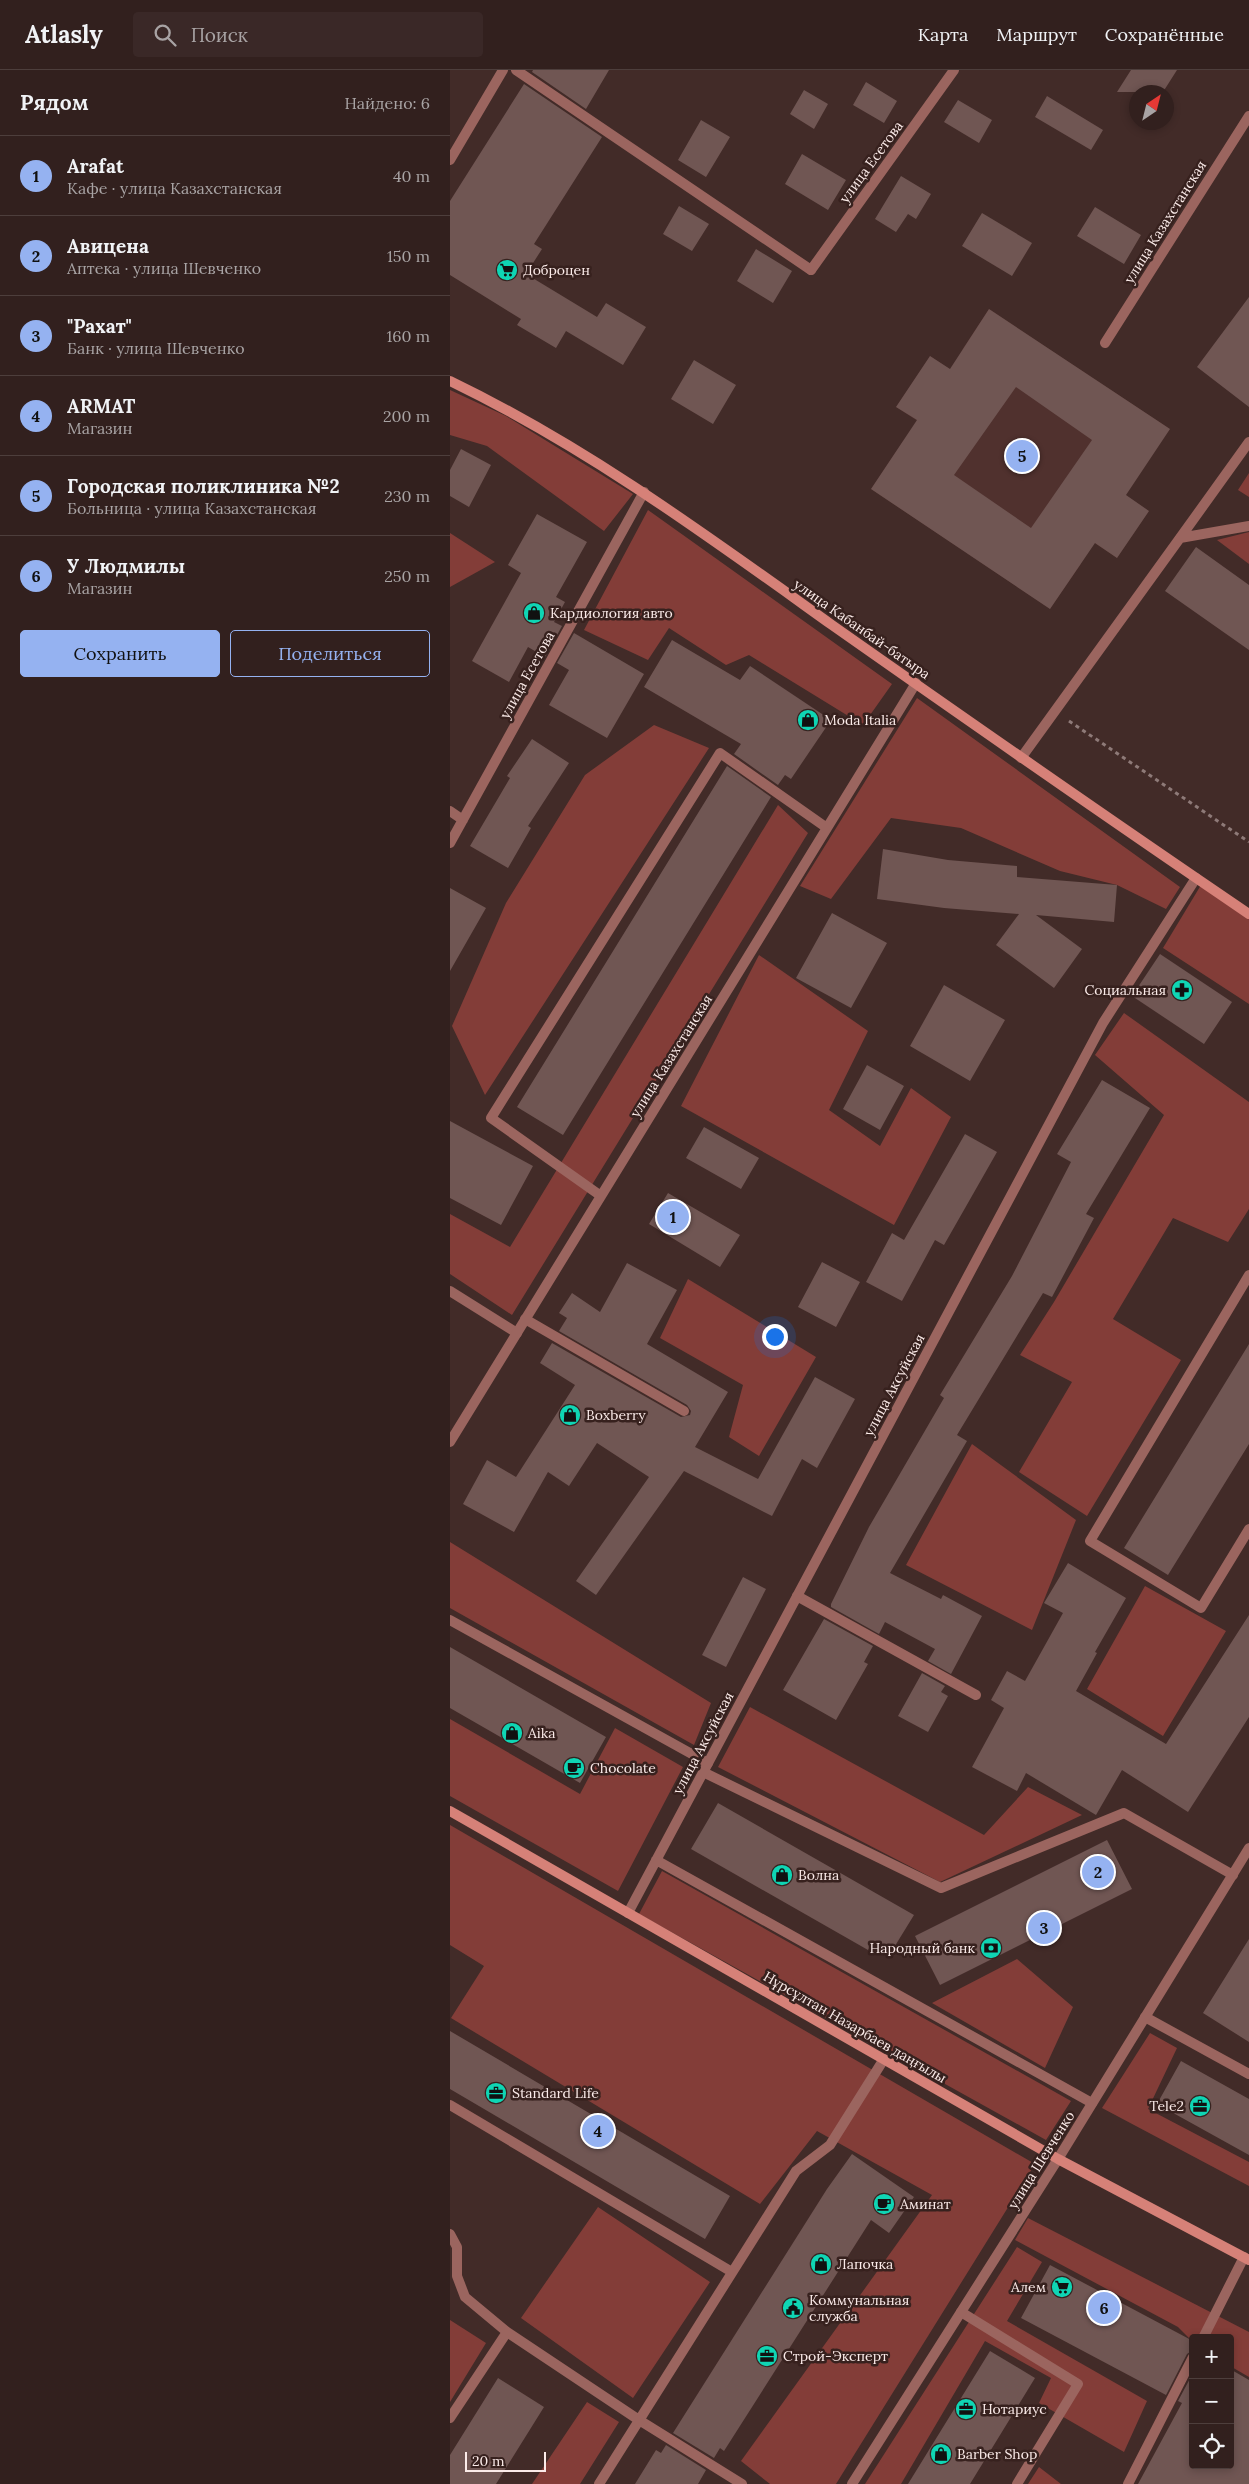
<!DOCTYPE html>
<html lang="ru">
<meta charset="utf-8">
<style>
:root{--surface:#32201e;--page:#3a2827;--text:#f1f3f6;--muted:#a8a3a4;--line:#4d3e3c;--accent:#95b2f1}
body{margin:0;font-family:Lora,serif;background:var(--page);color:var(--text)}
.controls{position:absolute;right:15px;bottom:15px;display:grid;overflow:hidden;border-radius:5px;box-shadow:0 2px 8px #0003}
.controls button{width:45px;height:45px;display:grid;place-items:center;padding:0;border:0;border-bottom:1px solid var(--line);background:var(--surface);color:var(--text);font:25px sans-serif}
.compass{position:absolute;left:679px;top:15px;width:45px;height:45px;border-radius:50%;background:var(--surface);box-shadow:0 2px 8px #0003;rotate:35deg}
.scale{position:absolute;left:15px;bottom:12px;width:81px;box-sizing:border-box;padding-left:5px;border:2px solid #fbebe9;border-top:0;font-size:14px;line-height:18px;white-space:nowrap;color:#fbebe9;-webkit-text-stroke:4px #37211e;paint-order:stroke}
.you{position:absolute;left:324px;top:1266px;width:18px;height:18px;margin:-12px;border:4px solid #fff;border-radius:50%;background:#1a73e8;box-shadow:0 0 0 8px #1a73e833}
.badge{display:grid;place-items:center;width:32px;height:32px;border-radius:50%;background:var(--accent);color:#111;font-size:16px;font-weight:700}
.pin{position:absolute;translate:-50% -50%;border:2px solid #fff;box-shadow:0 1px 5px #0006}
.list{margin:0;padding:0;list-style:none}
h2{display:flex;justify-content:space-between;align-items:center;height:65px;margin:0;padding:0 20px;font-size:21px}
h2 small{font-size:16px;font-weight:400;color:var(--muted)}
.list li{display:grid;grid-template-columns:32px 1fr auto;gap:15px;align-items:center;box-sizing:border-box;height:80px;padding:0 20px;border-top:1px solid var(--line)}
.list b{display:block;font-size:19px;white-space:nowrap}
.list p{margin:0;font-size:16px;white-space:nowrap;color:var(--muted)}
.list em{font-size:16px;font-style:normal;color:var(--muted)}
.actions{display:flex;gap:10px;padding:15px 20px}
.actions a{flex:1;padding:11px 0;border:1px solid var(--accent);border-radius:5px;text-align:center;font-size:18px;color:var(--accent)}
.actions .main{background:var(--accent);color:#111}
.icon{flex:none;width:28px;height:28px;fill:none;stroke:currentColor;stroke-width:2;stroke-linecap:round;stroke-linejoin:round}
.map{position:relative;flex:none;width:799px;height:2414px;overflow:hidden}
header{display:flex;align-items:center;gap:30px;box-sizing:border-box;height:70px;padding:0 25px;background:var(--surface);border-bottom:1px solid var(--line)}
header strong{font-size:24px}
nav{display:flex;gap:28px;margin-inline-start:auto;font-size:18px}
.search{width:350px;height:45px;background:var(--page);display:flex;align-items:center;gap:12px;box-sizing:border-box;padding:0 18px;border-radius:5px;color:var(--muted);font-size:19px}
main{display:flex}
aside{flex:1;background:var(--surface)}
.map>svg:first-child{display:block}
</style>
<header>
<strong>Atlasly</strong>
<div class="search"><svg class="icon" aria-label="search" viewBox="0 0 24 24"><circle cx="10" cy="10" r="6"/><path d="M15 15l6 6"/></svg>Поиск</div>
<nav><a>Карта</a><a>Маршрут</a><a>Сохранённые</a></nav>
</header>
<main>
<aside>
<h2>Рядом<small>Найдено: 6</small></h2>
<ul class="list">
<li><span class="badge">1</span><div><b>Arafat</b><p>Кафе · улица Казахстанская</p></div><em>40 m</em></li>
<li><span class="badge">2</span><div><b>Авицена</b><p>Аптека · улица Шевченко</p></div><em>150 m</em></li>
<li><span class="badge">3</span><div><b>&quot;Рахат&quot;</b><p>Банк · улица Шевченко</p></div><em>160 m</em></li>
<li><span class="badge">4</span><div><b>ARMAT</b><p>Магазин</p></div><em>200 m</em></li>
<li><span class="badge">5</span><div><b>Городская поликлиника №2</b><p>Больница · улица Казахстанская</p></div><em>230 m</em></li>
<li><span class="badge">6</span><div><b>У Людмилы</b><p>Магазин</p></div><em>250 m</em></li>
</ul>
<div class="actions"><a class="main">Сохранить</a><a>Поделиться</a></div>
</aside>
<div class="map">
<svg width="799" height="2414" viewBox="0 0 799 2414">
<rect width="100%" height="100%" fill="#422b28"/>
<path fill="#50312e" d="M 539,239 L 720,359 L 656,412 L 699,441 L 667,488 L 625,460 L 631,494 L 600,539 L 421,419 L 453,371 L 469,383 L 483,361 L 446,337 L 480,286 L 515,309 L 528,291 L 512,280 Z"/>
<path fill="#833d38" d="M 0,320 L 56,346 L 183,424 L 154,461 L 37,376 L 0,365 Z
M 799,403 L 799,427 L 788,420 Z
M 198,440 L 442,614 L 413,655 L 299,585 L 276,595 L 219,558 L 198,590 L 134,560 Z
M 799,462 L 799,494 L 767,470 Z
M 0,463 L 45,492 L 0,517 Z
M 467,628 L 730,817 L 716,839 L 667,815 L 610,801 L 511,758 L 441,748 L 381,829 L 350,816 Z
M 204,655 L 259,678 L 35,1025 L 2,956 L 56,833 L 135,705 Z
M 328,735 L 358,763 L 62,1245 L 0,1204 L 0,1144 L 60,1177 Z
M 751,815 L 799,848 L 799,934 L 713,878 Z
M 309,885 L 418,961 L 379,1040 L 430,1076 L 461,1018 L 501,1047 L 444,1155 L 231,1036 Z
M 674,943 L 799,1032 L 799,1139 L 778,1172 L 723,1148 L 663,1249 L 731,1290 L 637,1446 L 569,1402 L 622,1312 L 570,1285 L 604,1232 L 714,1045 L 645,985 Z
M 238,1209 L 366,1287 L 309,1386 L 279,1367 L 293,1315 L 210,1268 Z
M 522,1374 L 626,1450 L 582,1560 L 456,1495 Z
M 0,1472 L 261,1633 L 244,1675 L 0,1538 Z
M 695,1516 L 776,1561 L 713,1666 L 637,1619 Z
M 300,1637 L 534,1765 L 578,1717 L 632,1745 L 490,1812 L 268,1697 Z
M 0,1649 L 130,1724 L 165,1658 L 233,1697 L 168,1821 L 0,1726 Z
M 0,1755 L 585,2094 L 386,2414 L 320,2414 L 291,2391 L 482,2125 L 367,2061 L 310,2134 L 1,1948 L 34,1896 L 0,1875 Z
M 212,1801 L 621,2031 L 596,2070 L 189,1844 Z
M 567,1889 L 623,1937 L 595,1998 L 482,1933 Z
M 700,1963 L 727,1978 L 698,2039 L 799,2092 L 799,2116 L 652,2038 Z
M 148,2137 L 260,2212 L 183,2328 L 71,2248 Z
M 578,2148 L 799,2262 L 799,2307 L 780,2296 L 780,2268 L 743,2268 L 743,2272 L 728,2257 L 565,2170 Z
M 567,2177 L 592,2192 L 557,2251 L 697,2331 L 674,2382 L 589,2333 L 601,2308 L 535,2271 L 451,2414 L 415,2414 Z
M 0,2250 L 36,2273 L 0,2332 Z
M 137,2332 L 169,2352 L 130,2414 L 82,2414 Z
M 589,2397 L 611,2414 L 578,2414 Z"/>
<path fill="#705653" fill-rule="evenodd" d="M 83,0 L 159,0 L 136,39 L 82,2 Z
M 681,0 L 727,0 L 713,22 L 667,22 Z
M 416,12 L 447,31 L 434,53 L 403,35 Z
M 74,14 L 152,67 L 84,174 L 92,179 L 76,204 L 147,247 L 156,233 L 196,257 L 173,295 L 116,261 L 106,278 L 67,255 L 71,249 L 0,205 L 0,131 Z
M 354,20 L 378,34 L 364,59 L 340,44 Z
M 597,26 L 653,60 L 641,80 L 585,47 Z
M 508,30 L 542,50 L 529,73 L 494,52 Z
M 251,50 L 280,67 L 256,107 L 228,90 Z
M 352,84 L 396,110 L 378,140 L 335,114 Z
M 451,106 L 481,124 L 466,149 L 458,144 L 446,162 L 425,149 Z
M 229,136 L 259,154 L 242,181 L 213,164 Z
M 645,137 L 691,165 L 674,194 L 627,166 Z
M 532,143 L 582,173 L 562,206 L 512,176 Z
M 306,179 L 342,201 L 323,233 L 287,211 Z
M 799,227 L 799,337 L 747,297 Z
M 539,239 L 720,359 L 676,425 L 699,441 L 667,488 L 645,473 L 600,539 L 421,419 L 467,350 L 446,337 L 480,286 L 500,299 ZM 566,317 L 642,370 L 581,458 L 504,405 Z
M 244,290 L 286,315 L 263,354 L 221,329 Z
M 11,379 L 41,395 L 19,437 L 0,426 L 0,400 Z
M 87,444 L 137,472 L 106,527 L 115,532 L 104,552 L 112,556 L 95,587 L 78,577 L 59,612 L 22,591 L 71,503 L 58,495 Z
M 746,477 L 799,515 L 799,580 L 715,521 Z
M 124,563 L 194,604 L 157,668 L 99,635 L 119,600 L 107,593 Z
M 222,570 L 290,610 L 300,596 L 381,650 L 341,709 L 335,705 L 328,715 L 284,684 L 291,674 L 194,617 Z
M 82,669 L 119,693 L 78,756 L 81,758 L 58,798 L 20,776 L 60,708 L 57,706 Z
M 277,696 L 321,727 L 113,1065 L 67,1037 Z
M 433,779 L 498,790 L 567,796 L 567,807 L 667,815 L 664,852 L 586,845 L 632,879 L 604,918 L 546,875 L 569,844 L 494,838 L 427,829 Z
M 0,818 L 36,838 L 0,901 Z
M 382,843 L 437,873 L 401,938 L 346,908 Z
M 710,884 L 782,932 L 754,974 L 682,926 Z
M 494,915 L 555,950 L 520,1011 L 460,976 Z
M 417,995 L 454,1016 L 430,1060 L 393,1039 Z
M 652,1010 L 700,1038 L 636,1144 L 644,1148 L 602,1227 L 593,1223 L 507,1365 L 517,1371 L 440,1503 L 491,1529 L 493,1525 L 532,1546 L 501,1604 L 478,1591 L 485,1579 L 435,1552 L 429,1564 L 381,1537 L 381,1534 L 419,1457 L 494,1328 L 490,1325 L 562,1206 L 621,1092 L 607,1084 Z
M 0,1051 L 83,1096 L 51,1155 L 0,1128 Z
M 254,1057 L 309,1088 L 291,1119 L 236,1088 Z
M 515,1064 L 547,1082 L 494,1175 L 485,1170 L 452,1231 L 416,1212 L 442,1163 L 454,1170 Z
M 218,1123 L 290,1165 L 270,1197 L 199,1154 Z
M 372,1192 L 410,1212 L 386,1257 L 348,1237 Z
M 177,1193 L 227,1220 L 197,1274 L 278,1322 L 245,1377 L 308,1409 L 365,1307 L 405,1329 L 367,1398 L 352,1389 L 322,1446 L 234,1401 L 146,1525 L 126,1511 L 199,1407 L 147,1373 L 119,1416 L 98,1402 L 64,1462 L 13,1434 L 37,1390 L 66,1407 L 125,1315 L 90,1293 L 102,1273 L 231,1347 L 240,1345 L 241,1341 L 237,1335 L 109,1261 L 117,1248 L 109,1243 L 122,1223 L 150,1242 Z
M 799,1274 L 799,1374 L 718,1505 L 674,1478 Z
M 618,1493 L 676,1528 L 645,1582 L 647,1583 L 626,1621 L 716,1674 L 799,1545 L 799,1647 L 738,1742 L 672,1700 L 646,1745 L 576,1703 L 567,1721 L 522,1697 L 554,1638 L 541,1630 L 557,1601 L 575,1611 L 613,1543 L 594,1533 Z
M 293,1507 L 316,1519 L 276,1597 L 252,1585 Z
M 374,1549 L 423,1576 L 414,1592 L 418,1594 L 386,1650 L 333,1620 Z
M 0,1577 L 156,1667 L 130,1713 L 0,1638 Z
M 472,1603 L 495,1616 L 491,1622 L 498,1626 L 478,1662 L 448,1646 Z
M 268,1733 L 464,1845 L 440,1884 L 422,1873 L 418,1880 L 241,1779 Z
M 657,1770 L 682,1819 L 490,1915 L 465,1866 Z
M 799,1869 L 799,1972 L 753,1943 Z
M 0,1961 L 280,2126 L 255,2169 L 0,2019 Z
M 731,1991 L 799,2029 L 799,2085 L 707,2034 Z
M 402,2084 L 464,2127 L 439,2163 L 421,2150 L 274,2381 L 270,2378 L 264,2388 L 223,2363 L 377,2119 Z
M 600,2195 L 743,2271 L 743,2280 L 737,2284 L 716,2325 L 571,2248 Z
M 540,2281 L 585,2308 L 520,2414 L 458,2414 Z
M 780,2299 L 799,2310 L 799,2414 L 688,2414 L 732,2333 L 728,2331 L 743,2303 L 743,2395 L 780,2395 Z
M 48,2308 L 94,2337 L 46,2414 L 0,2414 L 0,2385 Z
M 216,2375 L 256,2400 L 248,2414 L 185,2414 L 206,2380 L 211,2383 Z"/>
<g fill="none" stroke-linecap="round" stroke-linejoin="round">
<path stroke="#8e7a78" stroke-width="3" stroke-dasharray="4 4" stroke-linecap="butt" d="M 619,651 L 799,772"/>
<path stroke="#9b655f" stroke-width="10" d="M 66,0 L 361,200
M 730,468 L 799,372
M 571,688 L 730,468 L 799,456
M 0,1221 L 67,1263
M 75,1249 L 234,1341
M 347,1526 L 526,1625
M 0,1550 L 258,1693
M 253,1702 L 491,1818 L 674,1743 L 783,1805
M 695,1947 L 799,2004
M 0,2035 L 282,2202
M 0,2164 L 7,2177 L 7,2206 L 15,2227 L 57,2262 L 189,2350 L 292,2414
M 511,2242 L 628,2314 L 567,2414
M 753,2268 L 794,2187
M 0,2348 L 57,2262
M 149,2414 L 346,2101 L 380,2075 L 434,1989
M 678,2414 L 743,2287"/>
<path stroke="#9b655f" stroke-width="10" d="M 361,200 L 504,0
M 655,273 L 799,46
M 0,741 L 13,750
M 0,773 L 194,422
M 151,1126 L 41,1048 L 270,683 L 377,758
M 799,1205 L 640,1471 L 751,1538 L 799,1459
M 0,1372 L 466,613
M 206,1790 L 642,2033
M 178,1843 L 653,953 L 746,808"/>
<path stroke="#9b655f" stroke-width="10" d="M 0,90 L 53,0
M 402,2414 L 608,2089 L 799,1778"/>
<path stroke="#d68178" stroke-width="10" d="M 0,311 C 137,377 259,467 382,555 C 520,652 659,749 799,844
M 0,1741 L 608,2089 L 799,2190"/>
</g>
<defs>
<g id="supermarket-disc" transform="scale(1.125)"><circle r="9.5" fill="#0fd5b4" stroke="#37211e"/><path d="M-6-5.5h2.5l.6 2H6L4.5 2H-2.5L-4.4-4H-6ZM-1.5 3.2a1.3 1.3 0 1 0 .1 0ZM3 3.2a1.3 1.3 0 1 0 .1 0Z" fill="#111"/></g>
<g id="shop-disc" transform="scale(1.125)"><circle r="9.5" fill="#0fd5b4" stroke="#37211e"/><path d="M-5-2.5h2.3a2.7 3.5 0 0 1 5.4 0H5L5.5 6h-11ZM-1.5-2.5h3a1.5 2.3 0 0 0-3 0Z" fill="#111"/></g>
<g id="pharmacy-disc" transform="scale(1.125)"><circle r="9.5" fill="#0fd5b4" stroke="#37211e"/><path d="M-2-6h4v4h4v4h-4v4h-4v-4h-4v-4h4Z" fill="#111"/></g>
<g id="cafe-disc" transform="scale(1.125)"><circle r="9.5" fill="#0fd5b4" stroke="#37211e"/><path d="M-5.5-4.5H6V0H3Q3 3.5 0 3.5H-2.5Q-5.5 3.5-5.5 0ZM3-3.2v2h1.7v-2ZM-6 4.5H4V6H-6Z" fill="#111"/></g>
<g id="bank-disc" transform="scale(1.125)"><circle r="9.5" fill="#0fd5b4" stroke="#37211e"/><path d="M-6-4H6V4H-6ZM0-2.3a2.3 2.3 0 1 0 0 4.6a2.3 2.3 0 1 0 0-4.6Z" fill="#111"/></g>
<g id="office-disc" transform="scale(1.125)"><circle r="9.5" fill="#0fd5b4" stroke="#37211e"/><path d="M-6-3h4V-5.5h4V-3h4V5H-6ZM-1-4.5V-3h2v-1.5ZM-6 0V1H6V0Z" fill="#111"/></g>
<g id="civic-disc" transform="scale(1.125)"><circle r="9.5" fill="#0fd5b4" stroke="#37211e"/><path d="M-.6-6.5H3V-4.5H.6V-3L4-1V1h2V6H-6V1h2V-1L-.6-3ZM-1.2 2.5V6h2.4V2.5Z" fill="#111"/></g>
</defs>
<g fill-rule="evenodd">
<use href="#supermarket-disc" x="57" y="200"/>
<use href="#shop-disc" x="84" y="543"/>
<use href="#shop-disc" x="358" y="650"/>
<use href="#pharmacy-disc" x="732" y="920"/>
<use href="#shop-disc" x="120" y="1345"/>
<use href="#shop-disc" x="62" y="1663"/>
<use href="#cafe-disc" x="124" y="1698"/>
<use href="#shop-disc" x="332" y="1805"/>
<use href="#bank-disc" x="541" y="1878"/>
<use href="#office-disc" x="46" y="2023"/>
<use href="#office-disc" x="750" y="2036"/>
<use href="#cafe-disc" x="434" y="2134"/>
<use href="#shop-disc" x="371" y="2194"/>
<use href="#supermarket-disc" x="612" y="2217"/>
<use href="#civic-disc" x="343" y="2238"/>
<use href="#office-disc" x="317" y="2286"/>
<use href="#office-disc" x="516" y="2339"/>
<use href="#shop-disc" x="491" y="2384"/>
</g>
<g text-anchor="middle" stroke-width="5" stroke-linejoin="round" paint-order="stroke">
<g font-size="14" fill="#fbebe9" stroke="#37211e">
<text transform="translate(421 92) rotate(-54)" y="5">улица Есетова</text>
<text transform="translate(715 152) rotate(-58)" y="5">улица Казахстанская</text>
<text transform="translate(412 559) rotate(35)" y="5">улица Кабанбай-батыра</text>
<text transform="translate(77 605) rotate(-61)" y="5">улица Есетова</text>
<text transform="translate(221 986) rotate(-58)" y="5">улица Казахстанская</text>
<text transform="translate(444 1315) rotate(-62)" y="5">улица Аксуйская</text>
<text transform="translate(253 1673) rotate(-62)" y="5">улица Аксуйская</text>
<text transform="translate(405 1957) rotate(30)" y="5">Нұрсұлтан Назарбаев даңғылы</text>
<text transform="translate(591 2090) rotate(-58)" y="5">улица Шевченко</text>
</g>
<g font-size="14" fill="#fbebe9" stroke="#37211e" text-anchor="start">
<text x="73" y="205">Доброцен</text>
<text x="100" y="548">Кардиология авто</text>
<text x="374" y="655">Moda Italia</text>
<text x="716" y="925" text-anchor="end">Социальная</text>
<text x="136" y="1350">Boxberry</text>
<text x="78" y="1668">Aika</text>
<text x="140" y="1703">Chocolate</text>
<text x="348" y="1810">Волна</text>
<text x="525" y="1883" text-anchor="end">Народный банк</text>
<text x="62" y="2028">Standard Life</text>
<text x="734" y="2041" text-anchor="end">Tele2</text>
<text x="450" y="2139">Аминат</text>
<text x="387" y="2199">Лапочка</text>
<text x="596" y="2222" text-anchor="end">Алем</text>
<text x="359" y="2235">Коммунальная<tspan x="359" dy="16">служба</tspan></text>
<text x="333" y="2291">Строй-Эксперт</text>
<text x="532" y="2344">Нотариус</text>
<text x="507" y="2389">Barber Shop</text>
</g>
</g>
</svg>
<div class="controls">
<button>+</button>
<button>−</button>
<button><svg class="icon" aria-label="locate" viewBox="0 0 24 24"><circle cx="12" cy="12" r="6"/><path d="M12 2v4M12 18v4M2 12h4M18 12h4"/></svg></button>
</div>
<svg class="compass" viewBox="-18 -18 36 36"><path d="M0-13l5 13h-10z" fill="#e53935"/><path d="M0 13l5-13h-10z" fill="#a8a3a4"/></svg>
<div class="scale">20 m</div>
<div class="you"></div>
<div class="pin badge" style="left:223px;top:1147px">1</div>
<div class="pin badge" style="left:648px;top:1802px">2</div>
<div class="pin badge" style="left:594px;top:1858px">3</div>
<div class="pin badge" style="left:148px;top:2061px">4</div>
<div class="pin badge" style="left:572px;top:386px">5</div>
<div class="pin badge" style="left:654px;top:2238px">6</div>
</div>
</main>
